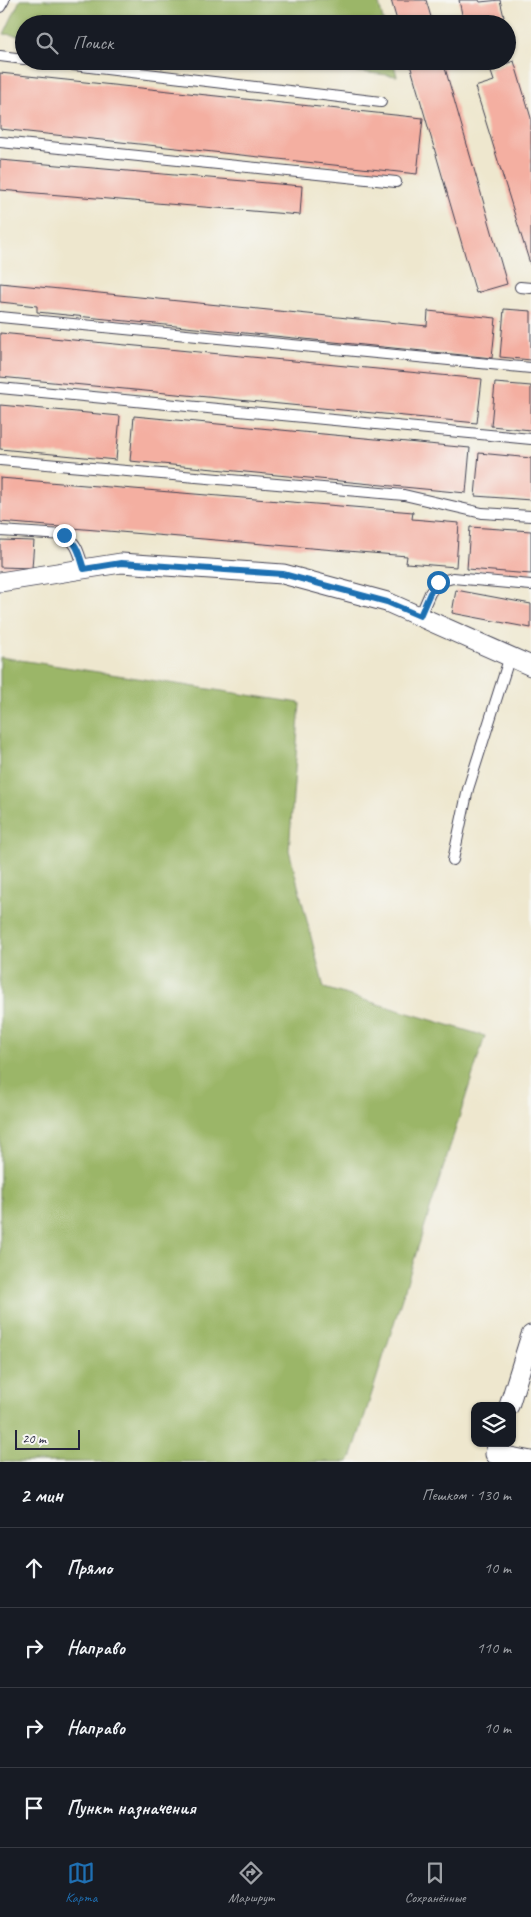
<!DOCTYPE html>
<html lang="ru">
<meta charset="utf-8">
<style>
:root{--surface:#171b24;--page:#20242c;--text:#f1f3f6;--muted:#9ea1a6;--line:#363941;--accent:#1f6fb2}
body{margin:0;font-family:Caveat,sans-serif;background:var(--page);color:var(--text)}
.controls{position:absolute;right:15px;bottom:15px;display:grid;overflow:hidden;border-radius:10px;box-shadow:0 1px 4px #0004}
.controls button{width:45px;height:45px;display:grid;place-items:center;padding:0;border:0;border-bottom:1px solid var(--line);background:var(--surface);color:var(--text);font:25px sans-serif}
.scale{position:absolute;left:15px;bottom:12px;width:65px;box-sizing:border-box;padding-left:5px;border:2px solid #22223b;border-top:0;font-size:14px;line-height:18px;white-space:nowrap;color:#22223b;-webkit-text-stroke:4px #f6f6f2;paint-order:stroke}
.stop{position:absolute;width:15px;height:15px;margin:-11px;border:4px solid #1f6fb2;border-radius:50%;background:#fff}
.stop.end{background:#1f6fb2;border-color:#fff;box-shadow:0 1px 5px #0008}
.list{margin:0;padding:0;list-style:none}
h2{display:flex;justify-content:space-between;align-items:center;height:65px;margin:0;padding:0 20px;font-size:21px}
h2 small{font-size:16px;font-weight:400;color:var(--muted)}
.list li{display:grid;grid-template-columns:32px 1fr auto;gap:15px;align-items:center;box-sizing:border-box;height:80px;padding:0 20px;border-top:1px solid var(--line)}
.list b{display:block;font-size:19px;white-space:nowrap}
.list em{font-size:16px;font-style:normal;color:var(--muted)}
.icon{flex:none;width:28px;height:28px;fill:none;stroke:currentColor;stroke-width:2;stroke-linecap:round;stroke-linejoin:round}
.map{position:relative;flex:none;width:531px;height:1462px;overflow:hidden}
.search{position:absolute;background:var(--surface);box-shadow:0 1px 4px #0004;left:15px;right:15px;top:15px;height:55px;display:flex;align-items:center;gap:12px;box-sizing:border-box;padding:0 18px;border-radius:28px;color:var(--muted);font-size:19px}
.sheet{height:385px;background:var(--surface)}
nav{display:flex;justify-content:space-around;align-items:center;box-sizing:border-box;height:70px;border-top:1px solid var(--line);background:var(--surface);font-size:14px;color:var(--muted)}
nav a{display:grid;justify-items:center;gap:2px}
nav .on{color:var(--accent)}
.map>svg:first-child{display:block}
</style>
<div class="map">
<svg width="531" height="1462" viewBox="0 0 531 1462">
<rect width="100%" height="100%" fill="#f6f6f2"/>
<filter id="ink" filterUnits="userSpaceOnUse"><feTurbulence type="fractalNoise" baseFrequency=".02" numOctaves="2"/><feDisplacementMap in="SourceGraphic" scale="10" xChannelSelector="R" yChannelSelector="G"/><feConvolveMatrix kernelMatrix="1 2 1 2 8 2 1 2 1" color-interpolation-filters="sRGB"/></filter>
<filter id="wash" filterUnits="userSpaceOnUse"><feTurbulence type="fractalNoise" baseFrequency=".0096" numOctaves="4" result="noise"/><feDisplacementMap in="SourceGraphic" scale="20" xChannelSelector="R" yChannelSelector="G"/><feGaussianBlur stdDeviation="1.12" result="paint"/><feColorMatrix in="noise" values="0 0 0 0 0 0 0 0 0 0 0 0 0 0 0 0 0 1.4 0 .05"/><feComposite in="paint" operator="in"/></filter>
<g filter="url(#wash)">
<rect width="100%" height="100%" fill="#eee7ce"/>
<path fill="#9bb667" stroke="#5e6c51" d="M 20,0 L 378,0 L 384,24 L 24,24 L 24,36 L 4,34 Z
M 257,61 L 393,61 L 397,76 Z
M 0,657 L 300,703 L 289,850 L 324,988 L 485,1036 L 352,1456 L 348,1462 L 0,1462 Z"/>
<g id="blocks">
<path fill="#f4afa1" d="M 391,0 L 426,0 L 433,24 L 398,24 Z
M 459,0 L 479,0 L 480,2 L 500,0 L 504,17 L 475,24 L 464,24 Z
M 409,61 L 443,61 L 507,284 L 476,293 Z
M 514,61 L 531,118 L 531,267 L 475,87 L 494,81 L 490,69 Z
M 0,73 L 423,118 L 417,174 L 0,129 Z
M 0,160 L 302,186 L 300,215 L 0,190 Z
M 0,283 L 427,326 L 428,311 L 496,318 L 492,358 L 37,312 L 37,306 L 0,302 Z
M 504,309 L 531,311 L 531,360 L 500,357 Z
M 0,333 L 482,379 L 477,423 L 0,377 Z
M 495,383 L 531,386 L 531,430 L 491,426 Z
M 0,405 L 120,416 L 116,460 L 0,449 Z
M 134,416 L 470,448 L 466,493 L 130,461 Z
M 479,453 L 531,458 L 531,500 L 475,496 Z
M 0,478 L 413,512 L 412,519 L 459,523 L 456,567 L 406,563 L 407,556 L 0,522 Z
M 470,527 L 531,531 L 531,574 L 467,569 Z
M 0,540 L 34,541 L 32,568 L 0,567 Z
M 456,590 L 531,604 L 531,628 L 452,613 Z"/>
</g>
</g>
<g filter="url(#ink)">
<use href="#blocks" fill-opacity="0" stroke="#414051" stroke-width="1"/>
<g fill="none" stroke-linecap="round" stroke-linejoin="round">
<g stroke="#414051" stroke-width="12">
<path id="lane" d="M 0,7 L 4,0
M 0,56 L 24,59
M 40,61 L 381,102
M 0,142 L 396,182
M 520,287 L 531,288
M 0,317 L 531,368
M 0,388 L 531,439
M 0,460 L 404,495 L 482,513 L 531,516
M 0,531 L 64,535 C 78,543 79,554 84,569
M 420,616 L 430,593 L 438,582 L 453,578 L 531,585
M 453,860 L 468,789 L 510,656"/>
</g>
<g stroke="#414051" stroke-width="21">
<path id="street" d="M 0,582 L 121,563 L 283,574 L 387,602 L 531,666
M 509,1406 L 531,1335
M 498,1443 L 495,1454 L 531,1461"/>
</g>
<use href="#lane" stroke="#fff" stroke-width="10"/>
<use href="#street" stroke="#fff" stroke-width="19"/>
</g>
</g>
<g fill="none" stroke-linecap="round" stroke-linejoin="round" filter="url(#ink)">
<path stroke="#1f6fb2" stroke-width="6" d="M 64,535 C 78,543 79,554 84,569 L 121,563 L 283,574 L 387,602 L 420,616 L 430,593 L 438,582"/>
</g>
</svg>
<div class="controls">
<button><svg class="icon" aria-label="layers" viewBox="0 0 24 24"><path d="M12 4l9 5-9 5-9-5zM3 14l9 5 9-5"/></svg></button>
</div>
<div class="scale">20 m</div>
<div class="stop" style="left:438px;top:582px"></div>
<div class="stop end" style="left:64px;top:535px"></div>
<div class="search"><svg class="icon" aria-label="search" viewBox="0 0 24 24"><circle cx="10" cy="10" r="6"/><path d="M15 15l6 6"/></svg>Поиск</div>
</div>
<section class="sheet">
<h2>2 мин<small>Пешком · 130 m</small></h2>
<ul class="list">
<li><svg class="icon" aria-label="ahead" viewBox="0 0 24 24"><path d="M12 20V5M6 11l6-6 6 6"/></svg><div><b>Прямо</b></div><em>10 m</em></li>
<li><svg class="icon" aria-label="right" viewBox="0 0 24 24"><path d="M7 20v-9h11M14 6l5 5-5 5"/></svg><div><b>Направо</b></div><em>110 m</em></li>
<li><svg class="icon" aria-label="right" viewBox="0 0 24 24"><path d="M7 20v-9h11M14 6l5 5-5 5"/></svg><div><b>Направо</b></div><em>10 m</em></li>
<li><svg class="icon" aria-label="arrive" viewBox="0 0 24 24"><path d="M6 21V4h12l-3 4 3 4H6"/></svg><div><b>Пункт назначения</b></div></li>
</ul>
</section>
<nav>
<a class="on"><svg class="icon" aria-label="map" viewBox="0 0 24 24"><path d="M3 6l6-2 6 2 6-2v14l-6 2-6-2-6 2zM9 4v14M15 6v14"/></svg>Карта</a>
<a><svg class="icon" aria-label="directions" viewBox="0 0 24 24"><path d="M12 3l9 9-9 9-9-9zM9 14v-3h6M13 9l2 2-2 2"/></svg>Маршрут</a>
<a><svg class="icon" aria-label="saved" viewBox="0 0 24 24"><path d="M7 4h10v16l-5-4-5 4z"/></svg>Сохранённые</a>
</nav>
